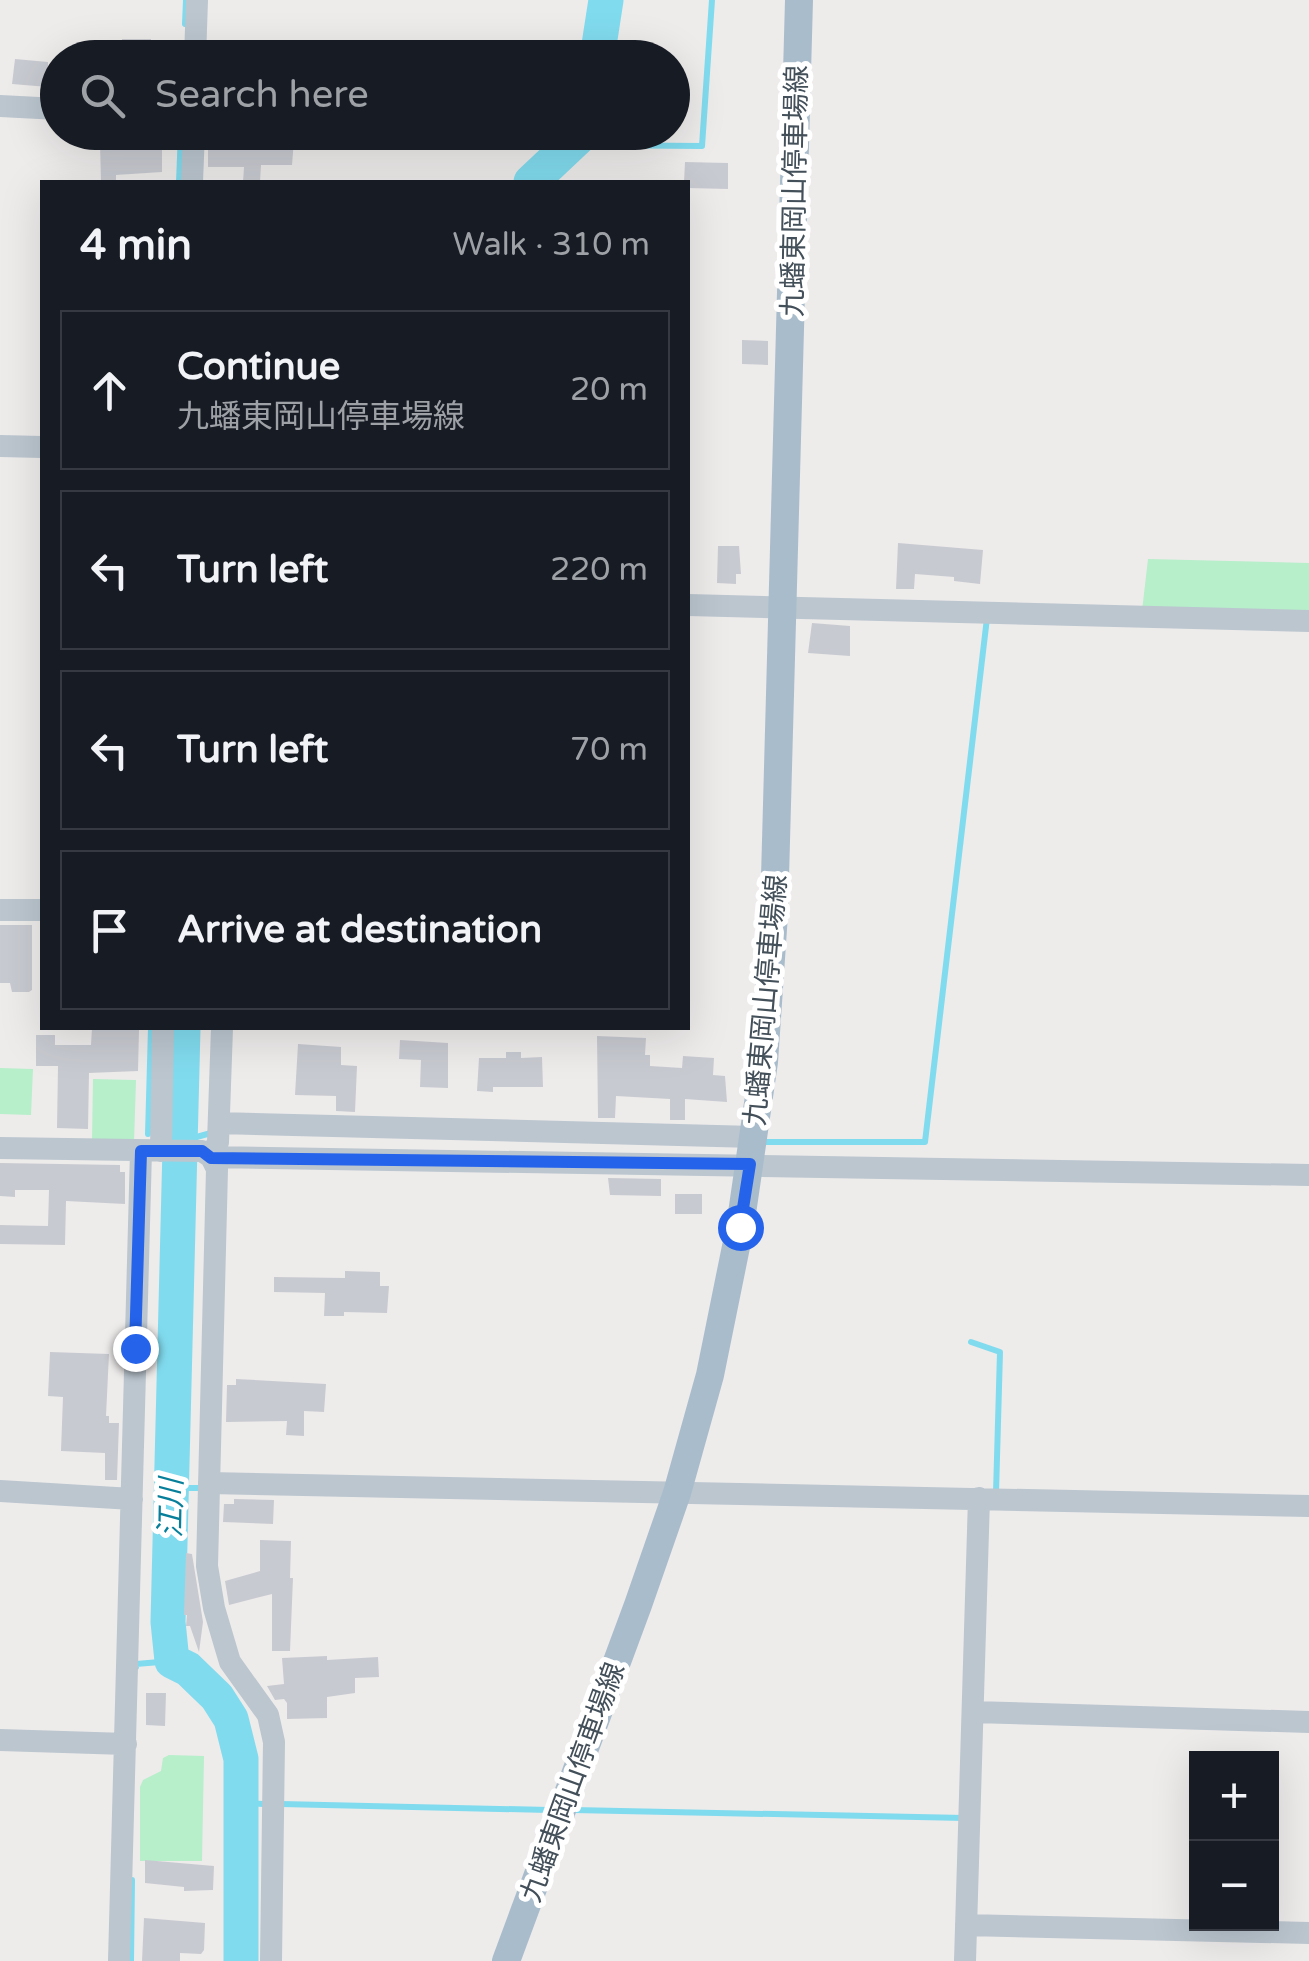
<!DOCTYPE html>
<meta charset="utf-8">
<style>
:root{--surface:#171b24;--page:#242831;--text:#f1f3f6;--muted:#9ea1a6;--line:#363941}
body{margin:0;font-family:"Varela Round","Noto Sans JP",sans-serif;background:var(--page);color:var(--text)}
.controls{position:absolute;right:30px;bottom:30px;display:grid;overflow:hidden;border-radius:0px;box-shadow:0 10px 40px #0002}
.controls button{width:90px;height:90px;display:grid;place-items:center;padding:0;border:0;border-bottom:2px solid var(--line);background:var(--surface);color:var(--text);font:50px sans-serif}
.stop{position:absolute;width:30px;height:30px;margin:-22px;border:8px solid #2563eb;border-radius:50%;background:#fff}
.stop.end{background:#2563eb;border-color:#fff;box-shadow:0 2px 10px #0008}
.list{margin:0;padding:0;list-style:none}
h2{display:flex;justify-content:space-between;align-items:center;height:130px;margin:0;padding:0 40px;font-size:42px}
h2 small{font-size:32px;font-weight:400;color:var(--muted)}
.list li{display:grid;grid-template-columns:65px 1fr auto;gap:30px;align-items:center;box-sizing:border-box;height:160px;margin:0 20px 20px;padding:0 20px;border:2px solid var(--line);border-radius:0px}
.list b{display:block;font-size:38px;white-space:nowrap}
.list p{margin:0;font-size:32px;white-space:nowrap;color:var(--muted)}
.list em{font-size:32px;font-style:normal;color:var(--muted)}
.icon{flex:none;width:55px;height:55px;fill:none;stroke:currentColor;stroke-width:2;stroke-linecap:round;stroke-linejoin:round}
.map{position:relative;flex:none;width:1309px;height:1961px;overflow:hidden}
.search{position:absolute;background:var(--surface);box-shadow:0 10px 40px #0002;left:40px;top:40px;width:650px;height:110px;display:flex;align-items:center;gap:25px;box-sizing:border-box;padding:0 35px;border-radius:55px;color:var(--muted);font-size:38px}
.panel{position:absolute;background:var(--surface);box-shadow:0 10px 40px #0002;left:40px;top:180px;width:650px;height:850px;border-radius:0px}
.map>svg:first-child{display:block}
</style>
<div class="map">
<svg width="1309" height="1961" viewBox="0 0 1309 1961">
<rect width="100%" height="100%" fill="#eeebeb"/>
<path fill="#b6efca" d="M 1148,559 L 1309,563 L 1309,615 L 1142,611 Z
M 0,1068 L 33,1069 L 31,1115 L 0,1114 Z
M 93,1079 L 136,1080 L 134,1143 L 92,1141 Z
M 169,1755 L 204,1756 L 202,1861 L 140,1861 L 140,1787 L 143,1780 L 161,1771 L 163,1758 Z"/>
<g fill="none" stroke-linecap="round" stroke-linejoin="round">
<path stroke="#81dbee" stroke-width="6" d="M 185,24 L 186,0
M 574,145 L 702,146 L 712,0
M 179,182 L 181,132
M 148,1134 L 151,1028
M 182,1141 L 211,1133
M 766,1142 L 925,1142 L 987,618
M 971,1342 L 1000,1352 L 996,1493
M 171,1488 L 201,1488
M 136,1667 L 136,1664 L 172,1661
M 241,1803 L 263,1804
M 281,1804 L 549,1810
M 573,1810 L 965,1818
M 131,1961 L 132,1880"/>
<path stroke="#81dbee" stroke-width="35" d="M 597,58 L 606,0
M 531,182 L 584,132
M 183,1028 L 168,1622 L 172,1661 L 188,1669 L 217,1697 L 231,1719 L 241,1759 L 241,1961"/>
</g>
<path fill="#c8cad1" d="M 122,39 L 151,39 L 150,58 L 122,58 Z
M 15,59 L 48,62 L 48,87 L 12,84 Z
M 253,139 L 294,140 L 292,165 L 261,165 L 260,182 L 243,182 L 244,167 L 208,167 L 208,147 L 215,147 L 215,142 L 253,143 Z
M 100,143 L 162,145 L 162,172 L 116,175 L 116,182 L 101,182 Z
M 685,162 L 728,163 L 728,189 L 688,188 L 688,182 L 684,182 Z
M 742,340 L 768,341 L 768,365 L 742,364 Z
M 898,543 L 983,550 L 980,584 L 954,581 L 954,577 L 915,574 L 914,589 L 896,589 Z
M 718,546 L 739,546 L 741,574 L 736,574 L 736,584 L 717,583 Z
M 812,623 L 850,626 L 850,656 L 808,653 Z
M 0,925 L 32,925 L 32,990 L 29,992 L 12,992 L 10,983 L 0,983 Z
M 92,1028 L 139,1030 L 138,1071 L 89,1073 L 88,1129 L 57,1128 L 58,1066 L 36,1066 L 36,1035 L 55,1035 L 55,1045 L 91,1045 Z
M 597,1036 L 646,1038 L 645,1055 L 650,1055 L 650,1066 L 682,1068 L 683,1056 L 714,1058 L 713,1075 L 725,1076 L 727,1102 L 685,1099 L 685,1120 L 670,1120 L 670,1099 L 616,1096 L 615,1118 L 598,1118 Z
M 400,1040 L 448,1043 L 448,1088 L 420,1087 L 421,1060 L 399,1059 Z
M 298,1044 L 341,1047 L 341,1065 L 357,1066 L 355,1112 L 336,1111 L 336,1096 L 295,1095 Z
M 506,1052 L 521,1052 L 521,1058 L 542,1057 L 543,1087 L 493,1087 L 493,1092 L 477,1091 L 479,1058 L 506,1058 Z
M 0,1163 L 120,1165 L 120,1172 L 125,1172 L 125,1204 L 66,1201 L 65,1245 L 0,1244 L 0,1225 L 48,1226 L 49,1190 L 15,1190 L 15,1197 L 0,1196 Z
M 608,1178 L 661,1179 L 661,1196 L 610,1195 Z
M 675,1194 L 702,1194 L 702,1214 L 675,1214 Z
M 345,1271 L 380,1272 L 380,1286 L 389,1286 L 387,1313 L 344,1312 L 344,1316 L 324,1316 L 325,1293 L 274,1292 L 274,1277 L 345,1278 Z
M 50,1352 L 109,1354 L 106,1416 L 109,1416 L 109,1423 L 119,1423 L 117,1480 L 105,1480 L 105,1453 L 61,1451 L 63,1397 L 48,1396 Z
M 236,1379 L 326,1384 L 324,1412 L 304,1411 L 304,1436 L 286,1435 L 287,1421 L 226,1422 L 227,1385 L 236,1385 Z
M 234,1499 L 274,1500 L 273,1524 L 223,1522 L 224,1504 L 234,1504 Z
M 260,1540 L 291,1541 L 290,1578 L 293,1578 L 290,1651 L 272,1651 L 272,1594 L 229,1605 L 225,1581 L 260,1571 Z
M 186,1553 L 192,1554 L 203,1622 L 199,1652 L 190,1626 L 186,1626 L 187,1615 L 184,1615 Z
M 327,1656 L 327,1660 L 378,1657 L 379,1677 L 355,1678 L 355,1693 L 327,1697 L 327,1718 L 287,1719 L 287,1703 L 284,1699 L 275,1700 L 267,1686 L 284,1684 L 282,1658 Z
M 146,1693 L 166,1693 L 165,1726 L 146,1725 Z
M 145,1860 L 214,1866 L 213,1890 L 184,1891 L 184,1887 L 145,1883 Z
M 144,1918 L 205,1923 L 204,1950 L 201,1954 L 180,1953 L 180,1961 L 142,1961 Z"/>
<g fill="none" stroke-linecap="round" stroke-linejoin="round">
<path stroke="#bbc6cf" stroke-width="22" d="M 195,58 L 197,0
M 0,106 L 58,109
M 192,182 L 194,132
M 0,446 L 42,447
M 688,605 L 1309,621
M 0,910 L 42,910
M 222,1028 L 218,1142 L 211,1157 L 1309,1175
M 219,1123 L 754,1137
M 0,1148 L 202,1151 L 211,1157 L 217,1169 L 207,1566 L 214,1608 L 230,1662 L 268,1715 L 274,1742 L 271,1961
M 161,1151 L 163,1028
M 209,1483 L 1309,1506
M 0,1491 L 132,1499
M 973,1712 L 1309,1722
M 0,1740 L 126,1744
M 966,1925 L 1309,1933
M 119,1961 L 141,1151
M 965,1961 L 979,1498"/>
<path stroke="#a9bccc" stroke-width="28" d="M 506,1961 L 638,1605 L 677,1493 L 710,1375 L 740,1227 L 764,1062 L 774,914 L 799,0"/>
</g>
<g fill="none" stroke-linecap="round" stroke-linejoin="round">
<path stroke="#2563eb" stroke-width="12" d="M 135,1348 L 141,1151 L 202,1151 L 211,1158 L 750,1164 L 740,1227"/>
</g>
<g text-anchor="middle" stroke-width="10" stroke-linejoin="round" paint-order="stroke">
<g font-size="28" fill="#434f59" stroke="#fff">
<text transform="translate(794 191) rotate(-89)" y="10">九蟠東岡山停車場線</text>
<text transform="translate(765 1000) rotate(-85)" y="10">九蟠東岡山停車場線</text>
<text transform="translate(572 1782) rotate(-70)" y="10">九蟠東岡山停車場線</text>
</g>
<g font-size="30" font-style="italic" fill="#087f9a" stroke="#fff">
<text transform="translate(171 1508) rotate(-89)" y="10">江川</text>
</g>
</g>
</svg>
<div class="controls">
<button>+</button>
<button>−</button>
</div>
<div class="stop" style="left:740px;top:1227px"></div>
<div class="stop end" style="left:135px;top:1348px"></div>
<div class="search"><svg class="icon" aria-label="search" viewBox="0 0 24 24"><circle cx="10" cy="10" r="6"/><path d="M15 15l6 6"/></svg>Search here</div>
<section class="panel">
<h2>4 min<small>Walk · 310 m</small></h2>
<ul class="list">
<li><svg class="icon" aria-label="ahead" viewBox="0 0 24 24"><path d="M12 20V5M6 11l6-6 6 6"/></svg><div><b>Continue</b><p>九蟠東岡山停車場線</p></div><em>20 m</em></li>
<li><svg class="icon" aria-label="left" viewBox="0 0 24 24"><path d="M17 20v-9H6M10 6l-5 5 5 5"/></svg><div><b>Turn left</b></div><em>220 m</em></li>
<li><svg class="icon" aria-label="left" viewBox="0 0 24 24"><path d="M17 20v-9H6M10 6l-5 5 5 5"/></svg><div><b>Turn left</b></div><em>70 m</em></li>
<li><svg class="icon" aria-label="arrive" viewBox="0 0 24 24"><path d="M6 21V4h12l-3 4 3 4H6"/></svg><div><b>Arrive at destination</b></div></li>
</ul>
</section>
</div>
